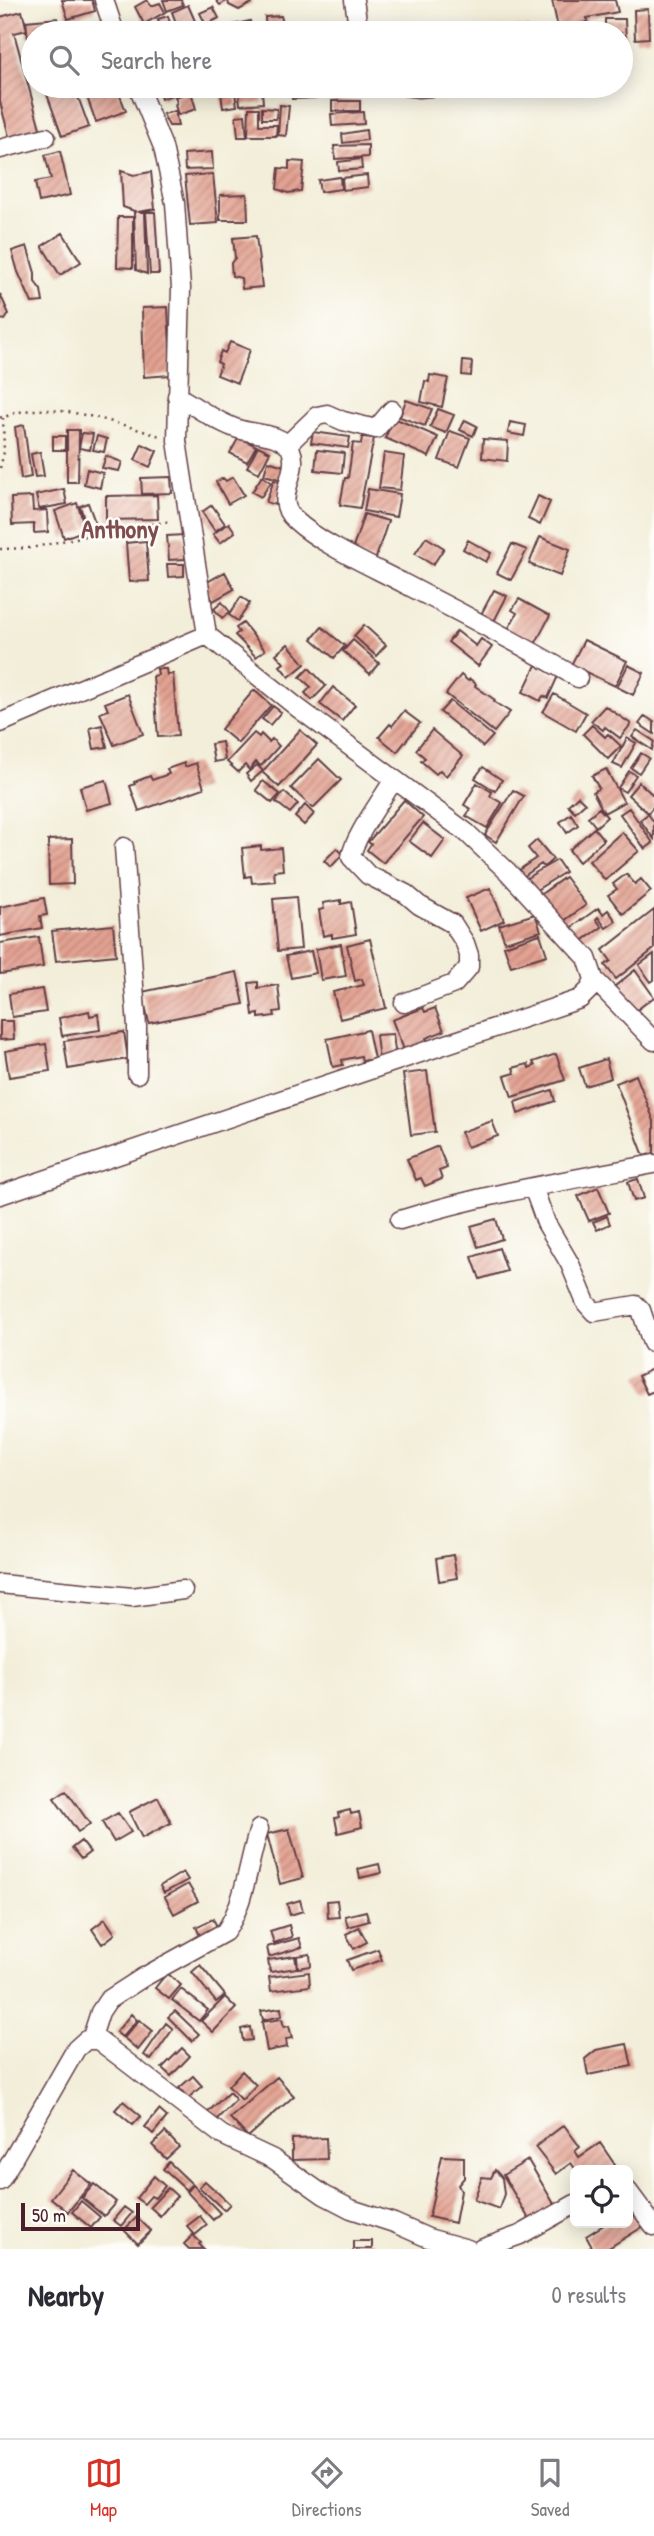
<!DOCTYPE html>
<style>
:root{--surface:#fff;--page:#f2f2f3;--text:#2b2b33;--muted:#7c7c81;--line:#e1e1e2;--accent:#d93025}
body{margin:0;font-family:"Patrick Hand",sans-serif;background:var(--page);color:var(--text)}
.controls{position:absolute;right:21px;bottom:21px;display:grid;overflow:hidden;border-radius:10px;box-shadow:0 4px 18px #0003}
.controls button{width:63px;height:63px;display:grid;place-items:center;padding:0;border:0;border-bottom:2px solid var(--line);background:var(--surface);color:var(--text);font:35px sans-serif}
.scale{position:absolute;left:21px;bottom:18px;width:119px;box-sizing:border-box;padding-left:7px;border:4px solid #4a1f2b;border-top:0;font-size:19px;line-height:24px;white-space:nowrap;color:#4a1f2b;-webkit-text-stroke:5px #fdfcf7;paint-order:stroke}
.list{margin:0;padding:0;list-style:none}
h2{display:flex;justify-content:space-between;align-items:center;height:91px;margin:0;padding:0 28px;font-size:30px}
h2 small{font-size:23px;font-weight:400;color:var(--muted)}
.icon{flex:none;width:38px;height:38px;fill:none;stroke:currentColor;stroke-width:2;stroke-linecap:round;stroke-linejoin:round}
.map{position:relative;flex:none;width:654px;height:2249px;overflow:hidden}
.search{position:absolute;background:var(--surface);box-shadow:0 4px 18px #0003;left:21px;right:21px;top:21px;height:77px;display:flex;align-items:center;gap:18px;box-sizing:border-box;padding:0 24px;border-radius:38px;color:var(--muted);font-size:26px}
.sheet{height:189px;background:var(--surface)}
nav{display:flex;justify-content:space-around;align-items:center;box-sizing:border-box;height:98px;border-top:2px solid var(--line);background:var(--surface);font-size:19px;color:var(--muted)}
nav a{display:grid;justify-items:center;gap:4px}
nav .on{color:var(--accent)}
.map>svg:first-child{display:block}
</style>
<div class="map">
<svg width="654" height="2249" viewBox="0 0 654 2249">
<defs>
<pattern id="building-hatch" width="6" height="6" patternUnits="userSpaceOnUse" patternTransform="scale(1.75)"><rect width="6" height="6" fill="#e3a292"/><path d="M-1 1l2-2M0 6l6-6M5 7l2-2" fill="none" stroke="#ba8377"/></pattern>
</defs>
<rect width="100%" height="100%" fill="#fdfcf7"/>
<filter id="ink" filterUnits="userSpaceOnUse"><feTurbulence type="fractalNoise" baseFrequency=".0143" numOctaves="2"/><feDisplacementMap in="SourceGraphic" scale="14" xChannelSelector="R" yChannelSelector="G"/><feConvolveMatrix kernelMatrix="1 2 1 2 8 2 1 2 1" color-interpolation-filters="sRGB"/></filter>
<filter id="wash" filterUnits="userSpaceOnUse"><feTurbulence type="fractalNoise" baseFrequency=".00686" numOctaves="4" result="noise"/><feDisplacementMap in="SourceGraphic" scale="28" xChannelSelector="R" yChannelSelector="G"/><feGaussianBlur stdDeviation="1.57" result="paint"/><feColorMatrix in="noise" values="0 0 0 0 0 0 0 0 0 0 0 0 0 0 0 0 0 1.4 0 .05"/><feComposite in="paint" operator="in"/></filter>
<g filter="url(#wash)">
<rect width="100%" height="100%" fill="#f3eed9"/>
<g id="blocks">
<path fill="url(#building-hatch)" d="M 62,0 L 92,0 L 95,11 L 68,19 Z
M 147,0 L 151,6 L 160,3 L 165,12 L 144,24 L 135,7 Z
M 163,0 L 181,0 L 183,5 L 167,11 Z
M 216,0 L 252,0 L 252,3 L 239,10 L 229,5 L 228,0 L 220,5 Z
M 552,0 L 615,0 L 618,12 L 587,18 L 588,22 L 558,28 Z
M 188,5 L 195,21 L 178,28 L 172,12 Z
M 213,7 L 219,18 L 206,25 L 200,13 Z
M 648,9 L 649,38 L 635,39 L 634,10 Z
M 22,11 L 27,30 L 14,33 L 41,132 L 10,140 L 0,102 L 0,17 Z
M 168,16 L 173,33 L 137,33 L 136,28 L 159,23 L 158,19 Z
M 281,16 L 286,33 L 266,33 L 265,17 Z
M 58,18 L 59,33 L 33,33 L 33,38 L 28,38 L 26,21 Z
M 605,19 L 625,19 L 626,43 L 621,43 L 621,33 L 605,33 Z
M 250,21 L 252,33 L 229,33 L 228,26 Z
M 597,24 L 599,33 L 547,33 L 547,32 Z
M 529,27 L 529,33 L 500,33 L 496,28 Z
M 44,86 L 74,86 L 89,127 L 62,136 Z
M 83,86 L 116,86 L 126,111 L 96,122 Z
M 177,86 L 180,92 L 161,99 L 159,92 Z
M 220,86 L 234,86 L 237,106 L 223,108 Z
M 291,86 L 316,86 L 316,98 L 292,99 Z
M 262,91 L 263,103 L 240,105 L 239,94 Z
M 191,92 L 196,109 L 178,115 L 175,105 L 177,102 L 175,97 Z
M 332,101 L 360,101 L 360,111 L 332,111 Z
M 280,105 L 289,106 L 286,136 L 278,135 Z
M 249,108 L 259,108 L 259,125 L 277,125 L 276,136 L 248,136 Z
M 262,108 L 277,109 L 276,119 L 262,119 Z
M 175,111 L 178,126 L 169,126 L 163,114 Z
M 363,112 L 364,124 L 332,126 L 331,114 Z
M 245,115 L 247,137 L 238,137 L 236,116 Z
M 366,130 L 367,140 L 343,143 L 342,134 Z
M 368,145 L 368,157 L 335,159 L 334,146 Z
M 60,151 L 70,195 L 39,202 L 35,182 L 51,179 L 45,155 Z
M 212,152 L 213,169 L 185,170 L 184,154 Z
M 361,159 L 362,169 L 339,171 L 338,162 Z
M 289,161 L 304,162 L 301,191 L 288,193 L 277,189 L 279,168 L 289,169 Z
M 121,171 L 134,175 L 151,172 L 155,209 L 138,212 L 145,212 L 147,274 L 136,270 L 134,212 L 137,212 L 123,207 Z
M 213,174 L 218,223 L 190,225 L 185,176 Z
M 367,175 L 368,187 L 343,190 L 342,178 Z
M 340,177 L 341,189 L 320,192 L 318,180 Z
M 247,194 L 248,220 L 220,220 L 220,195 Z
M 146,212 L 155,212 L 159,274 L 150,274 Z
M 118,217 L 133,217 L 133,268 L 117,267 Z
M 63,233 L 81,262 L 60,275 L 42,246 Z
M 256,236 L 262,287 L 242,289 L 241,278 L 232,276 L 231,263 L 235,258 L 233,238 Z
M 27,246 L 35,273 L 35,282 L 41,290 L 43,302 L 32,303 L 18,272 L 12,251 Z
M 0,294 L 9,314 L 5,320 L 0,319 Z
M 168,307 L 171,375 L 144,377 L 142,308 Z
M 230,342 L 250,350 L 237,383 L 217,375 L 221,364 L 217,362 L 221,351 L 225,353 Z
M 463,361 L 472,362 L 471,376 L 462,375 Z
M 430,375 L 448,378 L 442,407 L 421,402 L 425,381 L 429,382 Z
M 406,400 L 432,409 L 425,426 L 400,417 Z
M 438,409 L 454,415 L 446,433 L 430,427 Z
M 394,418 L 438,437 L 429,457 L 385,438 Z
M 465,420 L 477,426 L 473,436 L 460,430 Z
M 510,422 L 526,425 L 524,436 L 508,433 Z
M 24,425 L 31,477 L 21,479 L 15,427 Z
M 67,430 L 79,430 L 78,482 L 67,482 Z
M 450,431 L 470,438 L 459,467 L 439,460 Z
M 313,432 L 350,437 L 348,448 L 311,443 Z
M 82,433 L 93,434 L 90,450 L 79,448 Z
M 53,436 L 65,436 L 65,450 L 53,450 Z
M 97,436 L 107,439 L 104,452 L 93,450 Z
M 239,437 L 256,446 L 247,462 L 230,453 Z
M 362,437 L 374,438 L 360,508 L 340,505 L 345,478 L 348,478 L 353,443 L 361,444 Z
M 483,439 L 508,441 L 507,461 L 482,458 Z
M 142,444 L 157,451 L 150,467 L 135,460 Z
M 258,446 L 270,452 L 259,473 L 247,467 Z
M 317,450 L 344,453 L 342,473 L 315,470 Z
M 40,452 L 44,476 L 35,477 L 31,454 Z
M 384,453 L 404,456 L 400,490 L 379,488 Z
M 106,456 L 122,462 L 119,471 L 102,468 Z
M 268,461 L 287,467 L 283,480 L 264,475 Z
M 87,469 L 103,473 L 100,488 L 84,484 Z
M 262,476 L 271,482 L 261,497 L 252,492 Z
M 171,477 L 172,493 L 142,494 L 141,478 Z
M 233,477 L 244,495 L 228,504 L 216,482 L 223,478 L 226,481 Z
M 274,480 L 283,483 L 275,505 L 266,502 Z
M 64,489 L 67,504 L 39,509 L 36,495 Z
M 368,489 L 400,494 L 396,517 L 364,511 Z
M 157,495 L 158,519 L 106,520 L 106,496 Z
M 538,496 L 550,502 L 540,525 L 528,519 Z
M 32,497 L 33,511 L 47,510 L 48,532 L 34,533 L 34,524 L 12,525 L 11,498 Z
M 77,503 L 86,530 L 64,538 L 55,511 Z
M 88,503 L 96,525 L 87,528 L 80,506 Z
M 212,505 L 225,524 L 215,531 L 202,512 Z
M 364,514 L 388,521 L 375,561 L 351,554 Z
M 229,523 L 235,532 L 220,543 L 213,534 Z
M 184,535 L 185,559 L 169,560 L 167,536 Z
M 426,537 L 444,548 L 433,565 L 415,554 Z
M 540,537 L 570,549 L 560,576 L 529,564 Z
M 468,540 L 491,553 L 486,562 L 463,549 Z
M 146,541 L 149,581 L 129,582 L 126,543 Z
M 512,544 L 527,550 L 511,580 L 497,573 Z
M 167,564 L 184,564 L 184,576 L 168,577 Z
M 225,572 L 234,589 L 213,601 L 204,584 Z
M 494,590 L 507,596 L 491,627 L 478,620 Z
M 241,597 L 250,603 L 238,621 L 229,615 Z
M 519,599 L 550,616 L 533,648 L 506,633 L 517,613 L 512,610 Z
M 222,602 L 230,612 L 222,618 L 214,609 Z
M 243,623 L 265,650 L 256,657 L 235,635 L 239,632 L 236,628 Z
M 364,625 L 386,645 L 376,656 L 354,636 Z
M 322,627 L 345,646 L 334,658 L 312,639 Z
M 457,631 L 476,646 L 481,639 L 492,647 L 478,666 L 448,642 Z
M 353,640 L 379,663 L 370,674 L 343,651 Z
M 584,640 L 627,661 L 615,686 L 571,665 Z
M 288,644 L 305,664 L 289,677 L 280,666 L 284,663 L 276,654 Z
M 536,665 L 558,676 L 548,698 L 543,696 L 540,701 L 523,692 Z
M 628,665 L 644,673 L 633,695 L 617,687 Z
M 309,668 L 326,686 L 312,700 L 305,693 L 311,687 L 300,677 Z
M 157,669 L 166,669 L 167,675 L 173,674 L 178,736 L 158,737 L 153,676 L 158,675 Z
M 461,675 L 468,681 L 470,679 L 476,684 L 475,686 L 495,700 L 494,702 L 510,712 L 494,732 L 446,694 Z
M 333,687 L 355,705 L 342,721 L 320,704 Z
M 254,690 L 271,705 L 238,743 L 221,729 Z
M 128,694 L 143,734 L 114,745 L 100,713 L 108,710 L 105,703 Z
M 554,694 L 586,713 L 576,731 L 543,712 Z
M 450,701 L 493,736 L 483,747 L 440,712 Z
M 273,706 L 281,712 L 270,725 L 262,719 Z
M 605,706 L 631,724 L 620,738 L 605,727 L 603,730 L 591,721 Z
M 404,711 L 420,723 L 397,752 L 379,737 L 390,724 L 392,726 Z
M 645,716 L 654,722 L 654,734 L 639,724 Z
M 102,725 L 107,747 L 94,749 L 90,728 Z
M 592,725 L 605,737 L 608,734 L 621,746 L 608,759 L 583,734 Z
M 300,730 L 317,745 L 279,787 L 262,772 Z
M 432,730 L 463,756 L 446,776 L 440,770 L 436,774 L 421,761 L 425,758 L 416,750 Z
M 637,730 L 654,741 L 652,750 L 632,737 Z
M 254,733 L 259,737 L 261,734 L 269,742 L 272,739 L 279,746 L 261,766 L 256,762 L 249,770 L 245,765 L 238,772 L 227,762 Z
M 627,738 L 636,743 L 622,768 L 613,764 Z
M 222,742 L 225,760 L 214,762 L 211,744 Z
M 641,753 L 649,758 L 639,773 L 631,768 Z
M 319,759 L 341,780 L 313,808 L 291,788 Z
M 184,763 L 185,767 L 196,763 L 204,788 L 139,811 L 130,786 L 135,784 L 134,782 L 150,776 L 152,780 L 169,774 L 167,769 Z
M 257,765 L 263,771 L 251,781 L 246,774 Z
M 483,767 L 502,780 L 495,791 L 475,778 Z
M 606,769 L 624,802 L 604,813 L 593,792 L 599,788 L 592,776 Z
M 629,771 L 636,775 L 625,792 L 618,788 Z
M 106,780 L 112,803 L 86,810 L 80,787 Z
M 263,781 L 280,794 L 272,803 L 256,790 Z
M 639,782 L 654,796 L 654,806 L 648,813 L 628,795 Z
M 477,783 L 492,792 L 490,796 L 502,803 L 487,828 L 466,816 L 471,809 L 464,805 Z
M 513,790 L 524,796 L 496,842 L 485,835 Z
M 284,792 L 298,804 L 290,813 L 276,802 Z
M 578,796 L 585,803 L 575,812 L 568,805 Z
M 404,800 L 423,817 L 383,863 L 367,850 L 371,844 L 368,842 Z
M 305,805 L 314,814 L 304,825 L 295,817 Z
M 599,808 L 607,817 L 596,827 L 588,817 Z
M 629,808 L 653,843 L 645,849 L 620,814 Z
M 571,814 L 578,825 L 567,833 L 560,822 Z
M 648,814 L 654,822 L 654,839 L 640,820 Z
M 423,823 L 445,840 L 432,858 L 409,841 Z
M 594,828 L 604,840 L 579,862 L 569,850 Z
M 622,832 L 639,851 L 605,880 L 589,861 Z
M 72,839 L 73,884 L 49,885 L 48,840 Z
M 537,840 L 553,859 L 544,867 L 541,864 L 523,877 L 519,870 L 536,858 L 528,848 Z
M 261,846 L 261,850 L 281,848 L 283,870 L 274,871 L 275,881 L 252,883 L 251,876 L 245,877 L 242,848 Z
M 337,848 L 343,854 L 331,867 L 324,861 Z
M 557,860 L 565,872 L 533,892 L 525,879 Z
M 626,874 L 635,884 L 641,879 L 651,891 L 623,914 L 608,895 L 617,889 L 613,884 Z
M 565,877 L 586,905 L 561,923 L 540,895 Z
M 490,888 L 504,920 L 481,931 L 466,898 Z
M 296,897 L 301,949 L 278,951 L 273,899 Z
M 44,898 L 47,915 L 40,916 L 42,928 L 0,936 L 0,907 Z
M 341,900 L 341,904 L 351,902 L 356,934 L 332,938 L 332,934 L 323,936 L 319,910 L 324,909 L 323,903 Z
M 598,908 L 603,914 L 608,910 L 616,921 L 606,928 L 598,917 L 596,919 L 602,927 L 582,941 L 572,927 Z
M 654,910 L 654,949 L 616,979 L 605,965 L 611,961 L 603,950 Z
M 535,914 L 541,931 L 505,942 L 499,925 Z
M 113,925 L 116,955 L 56,961 L 52,931 Z
M 540,934 L 547,955 L 511,966 L 504,946 Z
M 39,937 L 43,967 L 0,974 L 0,943 Z
M 370,939 L 386,1008 L 340,1019 L 333,992 L 364,985 L 362,979 L 355,981 L 347,945 Z
M 341,944 L 346,976 L 321,980 L 316,949 Z
M 311,951 L 316,973 L 291,978 L 286,956 Z
M 654,954 L 654,980 L 651,982 L 639,965 Z
M 635,970 L 654,997 L 634,1012 L 614,987 Z
M 237,972 L 244,1004 L 149,1023 L 142,992 Z
M 258,982 L 258,988 L 278,985 L 281,1011 L 274,1012 L 275,1016 L 259,1018 L 259,1014 L 253,1015 L 249,983 Z
M 42,989 L 46,1012 L 12,1017 L 9,994 Z
M 423,1008 L 425,1012 L 435,1008 L 444,1031 L 426,1038 L 428,1042 L 405,1052 L 392,1020 Z
M 89,1011 L 90,1016 L 98,1014 L 100,1030 L 62,1036 L 59,1018 Z
M 0,1021 L 13,1021 L 14,1039 L 0,1040 Z
M 368,1030 L 374,1059 L 362,1061 L 361,1056 L 342,1060 L 343,1065 L 333,1067 L 327,1039 Z
M 124,1032 L 128,1059 L 68,1069 L 64,1041 Z
M 393,1034 L 396,1059 L 379,1061 L 376,1035 Z
M 46,1044 L 50,1071 L 9,1077 L 5,1051 Z
M 556,1054 L 565,1080 L 512,1097 L 505,1076 L 515,1073 L 513,1068 L 528,1064 L 529,1068 L 535,1066 L 533,1062 Z
M 606,1059 L 611,1078 L 585,1086 L 579,1068 Z
M 427,1071 L 435,1132 L 411,1135 L 403,1074 Z
M 636,1075 L 654,1121 L 654,1153 L 644,1156 L 616,1083 Z
M 552,1090 L 555,1101 L 518,1114 L 515,1102 Z
M 492,1121 L 498,1136 L 467,1147 L 461,1132 Z
M 438,1146 L 447,1168 L 439,1171 L 442,1179 L 425,1186 L 421,1178 L 416,1180 L 407,1159 Z
M 638,1179 L 644,1198 L 634,1201 L 628,1182 Z
M 598,1187 L 609,1213 L 589,1221 L 578,1196 Z
M 607,1216 L 610,1224 L 597,1230 L 593,1222 Z
M 496,1219 L 502,1239 L 478,1247 L 471,1226 Z
M 499,1248 L 507,1271 L 480,1279 L 472,1257 Z
M 654,1368 L 654,1391 L 647,1394 L 638,1376 Z
M 453,1555 L 457,1578 L 439,1581 L 436,1558 Z
M 66,1790 L 90,1824 L 78,1832 L 54,1798 Z
M 158,1797 L 171,1823 L 142,1838 L 129,1812 Z
M 350,1810 L 351,1814 L 359,1812 L 362,1827 L 338,1833 L 335,1818 L 339,1817 L 338,1813 Z
M 118,1813 L 131,1832 L 114,1842 L 102,1822 Z
M 289,1829 L 303,1878 L 280,1884 L 267,1834 Z
M 81,1841 L 90,1852 L 81,1859 L 72,1848 Z
M 379,1864 L 381,1873 L 360,1878 L 358,1869 Z
M 183,1872 L 188,1880 L 164,1893 L 160,1886 Z
M 188,1884 L 198,1901 L 174,1914 L 165,1897 Z
M 300,1900 L 303,1911 L 290,1915 L 287,1904 Z
M 337,1900 L 339,1917 L 328,1918 L 327,1901 Z
M 366,1911 L 369,1921 L 348,1927 L 345,1916 Z
M 105,1919 L 115,1934 L 102,1944 L 92,1929 Z
M 213,1919 L 220,1932 L 202,1940 L 196,1927 Z
M 289,1925 L 292,1937 L 274,1943 L 270,1931 Z
M 359,1927 L 367,1942 L 354,1949 L 346,1934 Z
M 299,1938 L 302,1947 L 269,1957 L 267,1947 Z
M 378,1949 L 382,1960 L 351,1970 L 347,1960 Z
M 310,1954 L 311,1966 L 298,1968 L 297,1956 Z
M 295,1956 L 297,1968 L 270,1972 L 268,1960 Z
M 200,1965 L 225,1995 L 216,2002 L 192,1972 Z
M 309,1972 L 310,1986 L 271,1991 L 269,1977 Z
M 167,1973 L 181,1985 L 169,1999 L 155,1988 Z
M 181,1989 L 208,2010 L 199,2021 L 172,2000 Z
M 225,1997 L 236,2008 L 213,2032 L 201,2021 Z
M 281,2008 L 282,2016 L 263,2020 L 261,2011 Z
M 175,2011 L 199,2034 L 192,2041 L 168,2017 Z
M 131,2014 L 137,2020 L 122,2037 L 116,2032 Z
M 282,2019 L 284,2027 L 289,2026 L 292,2038 L 286,2039 L 287,2047 L 267,2051 L 262,2022 Z
M 139,2020 L 153,2031 L 138,2050 L 124,2038 Z
M 166,2023 L 173,2029 L 151,2060 L 144,2055 Z
M 250,2027 L 252,2040 L 243,2041 L 241,2029 Z
M 627,2044 L 632,2066 L 588,2075 L 585,2059 L 596,2050 Z
M 182,2048 L 190,2056 L 171,2076 L 162,2068 Z
M 242,2071 L 256,2085 L 242,2100 L 228,2086 Z
M 193,2076 L 202,2086 L 188,2098 L 179,2088 Z
M 277,2077 L 294,2096 L 248,2137 L 230,2118 Z
M 229,2092 L 236,2100 L 215,2121 L 207,2113 Z
M 123,2101 L 141,2116 L 133,2125 L 115,2110 Z
M 159,2110 L 167,2117 L 153,2134 L 145,2127 Z
M 564,2125 L 580,2147 L 575,2151 L 579,2157 L 600,2143 L 615,2165 L 611,2170 L 576,2170 L 571,2163 L 556,2174 L 535,2147 Z
M 165,2132 L 179,2147 L 166,2159 L 152,2145 Z
M 326,2138 L 327,2159 L 292,2160 L 292,2139 Z
M 442,2156 L 464,2157 L 464,2178 L 458,2185 L 461,2191 L 455,2223 L 429,2217 Z
M 528,2160 L 557,2209 L 532,2224 L 503,2175 Z
M 169,2162 L 192,2184 L 186,2190 L 163,2169 Z
M 73,2170 L 91,2184 L 68,2212 L 51,2198 Z
M 495,2170 L 502,2178 L 504,2194 L 499,2209 L 474,2200 L 482,2177 L 491,2178 Z
M 154,2176 L 165,2186 L 155,2198 L 151,2196 L 144,2204 L 136,2198 Z
M 205,2181 L 230,2204 L 224,2210 L 199,2187 Z
M 94,2184 L 116,2202 L 104,2216 L 82,2198 Z
M 193,2185 L 220,2213 L 213,2220 L 187,2192 Z
M 168,2188 L 177,2196 L 160,2216 L 150,2207 Z
M 81,2201 L 100,2217 L 91,2228 L 72,2212 Z
M 124,2207 L 132,2213 L 121,2226 L 113,2220 Z
M 631,2207 L 644,2226 L 607,2249 L 588,2249 L 592,2247 L 586,2236 L 607,2223 L 628,2223 L 628,2209 Z
M 200,2216 L 207,2225 L 195,2235 L 187,2226 Z
M 137,2217 L 151,2231 L 138,2244 L 124,2230 Z
M 193,2235 L 201,2243 L 199,2244 L 204,2249 L 189,2249 L 184,2244 Z
M 353,2241 L 372,2241 L 372,2249 L 353,2249 Z"/>
</g>
</g>
<g filter="url(#ink)">
<use href="#blocks" fill-opacity="0" stroke="#633e45" stroke-width="2"/>
<g fill="none" stroke-linecap="round" stroke-linejoin="round">
<g stroke="#633e45" stroke-width="21">
<path id="minor" d="M 104,0 L 115,33
M 354,0 L 359,33
M 405,86 L 419,88 L 440,86
M 0,149 L 46,137
M 177,396 C 197,407 216,422 238,429 C 253,434 283,433 291,450 C 301,473 271,499 295,520 C 322,545 373,567 405,584 C 464,614 521,645 578,678
M 287,445 L 317,416 L 327,414 L 343,421 L 376,429 L 392,410
M 0,723 L 207,635
M 394,779 C 382,800 354,837 351,857 L 368,875 L 406,894 L 419,905 L 453,924 L 465,943 L 469,955 L 469,967 L 454,984 L 404,1003
M 124,847 L 137,1027 L 137,1074
M 594,979 L 654,1041
M 533,1187 L 546,1223 L 570,1264 L 586,1303 L 594,1312 L 636,1305 L 641,1310 L 652,1343
M 0,1195 L 580,999 L 590,989 L 594,979 L 587,958 L 508,872 L 467,833 L 298,708 L 207,635 L 177,441 L 181,288 L 175,203 L 163,147 L 138,86
M 400,1220 C 483,1194 569,1180 654,1164
M 0,1584 L 132,1597 L 183,1590
M 91,2040 L 100,2012 L 108,2000 L 142,1978 L 225,1932 C 245,1904 248,1862 259,1829
M 0,2181 L 76,2049 L 86,2040 L 98,2040 L 222,2135 L 273,2159 L 324,2195 L 351,2209 L 394,2223 L 428,2238 L 468,2249
M 628,2191 L 654,2226
M 481,2249 L 520,2235 L 575,2204"/>
</g>
<path stroke="#633e45" stroke-width="2.5" stroke-dasharray="2 5" stroke-linecap="butt" d="M 0,417 L 3,418 C 44,396 117,424 160,436
M 0,468 L 4,452 L 3,418
M 0,549 L 31,548 L 103,532 L 172,521"/>
<use href="#minor" stroke="#fff" stroke-width="18"/>
</g>
</g>
<g text-anchor="middle" stroke-width="5" stroke-linejoin="round" paint-order="stroke">
<g font-size="26" font-weight="bold" fill="#804d4f" stroke="#fdfcf7">
<text x="120" y="538">Anthony</text>
</g>
</g>
</svg>
<div class="controls">
<button><svg class="icon" aria-label="locate" viewBox="0 0 24 24"><circle cx="12" cy="12" r="6"/><path d="M12 2v4M12 18v4M2 12h4M18 12h4"/></svg></button>
</div>
<div class="scale">50 m</div>
<div class="search"><svg class="icon" aria-label="search" viewBox="0 0 24 24"><circle cx="10" cy="10" r="6"/><path d="M15 15l6 6"/></svg>Search here</div>
</div>
<section class="sheet">
<h2>Nearby<small>0 results</small></h2>
<ul class="list">
</ul>
</section>
<nav>
<a class="on"><svg class="icon" aria-label="map" viewBox="0 0 24 24"><path d="M3 6l6-2 6 2 6-2v14l-6 2-6-2-6 2zM9 4v14M15 6v14"/></svg>Map</a>
<a><svg class="icon" aria-label="directions" viewBox="0 0 24 24"><path d="M12 3l9 9-9 9-9-9zM9 14v-3h6M13 9l2 2-2 2"/></svg>Directions</a>
<a><svg class="icon" aria-label="saved" viewBox="0 0 24 24"><path d="M7 4h10v16l-5-4-5 4z"/></svg>Saved</a>
</nav>
